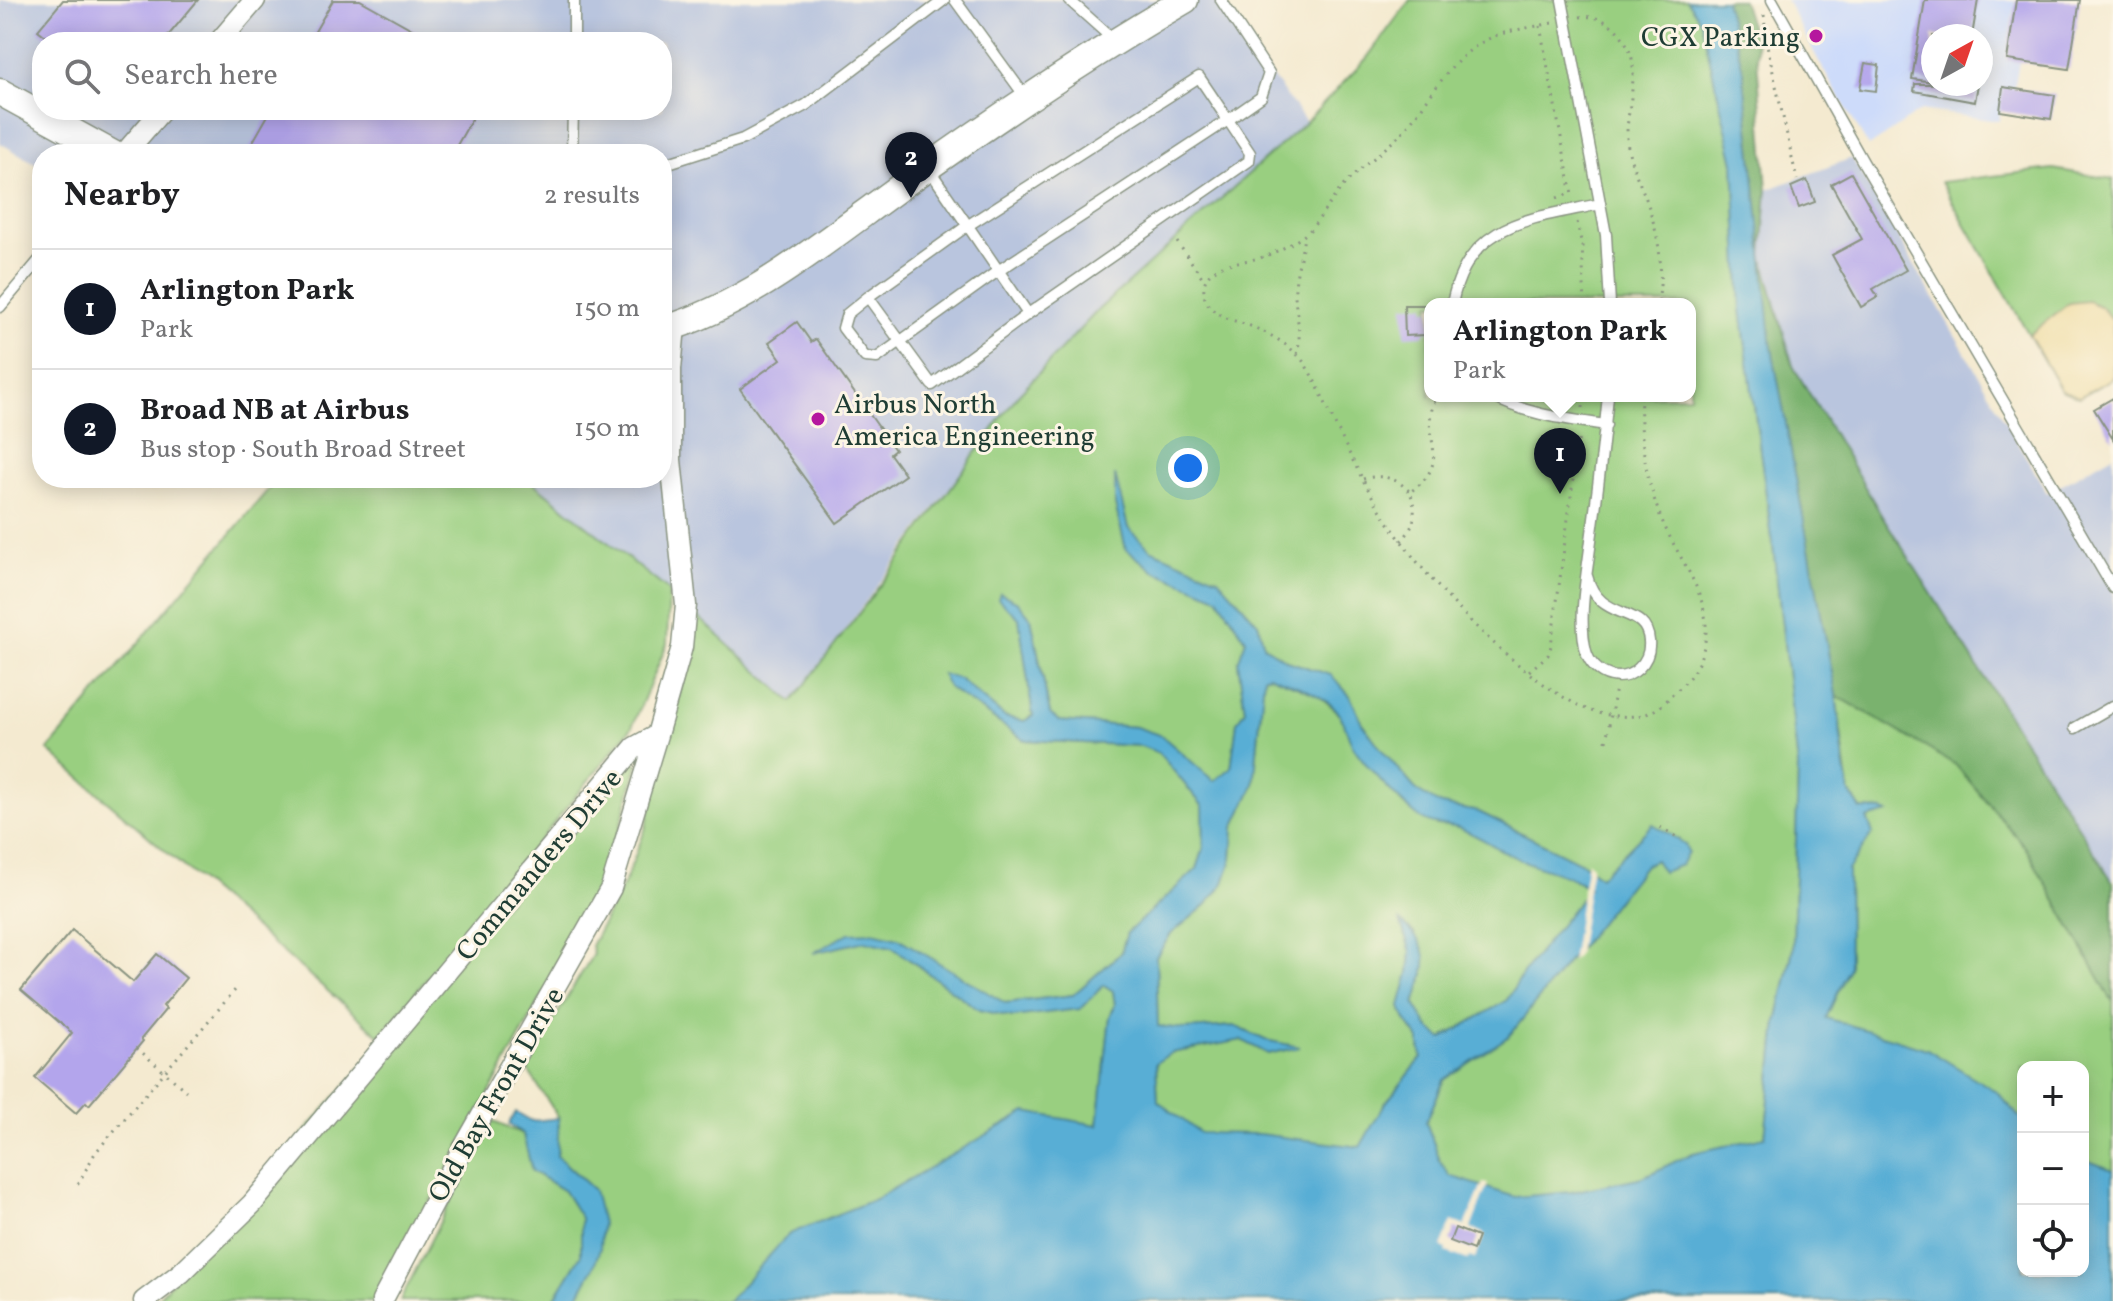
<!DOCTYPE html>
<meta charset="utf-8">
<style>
:root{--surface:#fff;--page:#f2f2f2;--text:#202124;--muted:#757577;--line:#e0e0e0;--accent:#111827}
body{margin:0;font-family:Vollkorn,serif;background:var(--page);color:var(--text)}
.controls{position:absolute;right:24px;bottom:24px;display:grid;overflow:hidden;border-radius:16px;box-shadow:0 4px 20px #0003}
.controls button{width:72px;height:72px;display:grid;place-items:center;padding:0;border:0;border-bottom:2px solid var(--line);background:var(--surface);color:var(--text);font:40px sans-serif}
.compass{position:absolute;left:1921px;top:24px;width:72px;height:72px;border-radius:50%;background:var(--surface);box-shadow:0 4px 20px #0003;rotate:40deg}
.you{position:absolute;left:1188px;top:468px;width:28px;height:28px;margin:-20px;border:6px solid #fff;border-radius:50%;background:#1a73e8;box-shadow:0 0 0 12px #1a73e833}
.badge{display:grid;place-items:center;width:52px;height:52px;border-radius:50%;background:var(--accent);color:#fff;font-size:26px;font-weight:700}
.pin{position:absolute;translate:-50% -66px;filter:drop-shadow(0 2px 4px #0008)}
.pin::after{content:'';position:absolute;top:42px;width:28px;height:24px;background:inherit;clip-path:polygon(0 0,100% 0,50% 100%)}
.popup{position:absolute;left:1424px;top:298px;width:272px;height:104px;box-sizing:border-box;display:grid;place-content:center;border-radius:16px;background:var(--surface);filter:drop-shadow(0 2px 6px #0005);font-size:26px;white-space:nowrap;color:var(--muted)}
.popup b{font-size:30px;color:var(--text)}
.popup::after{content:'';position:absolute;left:50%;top:100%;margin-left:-16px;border:16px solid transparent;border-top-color:var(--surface)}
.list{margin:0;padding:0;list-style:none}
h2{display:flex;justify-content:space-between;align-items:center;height:104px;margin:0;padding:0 32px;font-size:34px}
h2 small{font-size:26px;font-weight:400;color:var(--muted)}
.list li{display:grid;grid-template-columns:52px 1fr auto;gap:24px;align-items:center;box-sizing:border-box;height:120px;padding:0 32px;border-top:2px solid var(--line)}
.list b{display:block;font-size:30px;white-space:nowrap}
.list p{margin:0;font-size:26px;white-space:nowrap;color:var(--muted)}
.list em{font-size:26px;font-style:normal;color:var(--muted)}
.icon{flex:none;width:44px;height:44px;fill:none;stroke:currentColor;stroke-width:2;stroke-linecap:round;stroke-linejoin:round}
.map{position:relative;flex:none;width:2113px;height:1301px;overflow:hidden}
.search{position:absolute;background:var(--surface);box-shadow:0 4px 20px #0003;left:32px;top:32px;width:640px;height:88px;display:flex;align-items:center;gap:20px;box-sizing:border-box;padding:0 28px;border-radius:32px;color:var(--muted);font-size:30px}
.panel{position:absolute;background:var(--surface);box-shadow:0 4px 20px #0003;left:32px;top:144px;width:640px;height:344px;border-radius:32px}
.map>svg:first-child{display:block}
</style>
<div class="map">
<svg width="2113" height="1301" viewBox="0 0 2113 1301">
<rect width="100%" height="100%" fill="#fcf5e5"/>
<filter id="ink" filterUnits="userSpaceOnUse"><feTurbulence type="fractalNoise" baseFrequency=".0125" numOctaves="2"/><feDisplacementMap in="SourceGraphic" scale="16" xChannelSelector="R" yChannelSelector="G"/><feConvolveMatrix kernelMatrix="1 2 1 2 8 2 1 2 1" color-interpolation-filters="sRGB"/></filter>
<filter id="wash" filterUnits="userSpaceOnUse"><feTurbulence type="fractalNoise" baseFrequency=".006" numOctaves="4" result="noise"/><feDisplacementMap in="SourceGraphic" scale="32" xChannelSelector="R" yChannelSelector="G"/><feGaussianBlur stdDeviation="1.8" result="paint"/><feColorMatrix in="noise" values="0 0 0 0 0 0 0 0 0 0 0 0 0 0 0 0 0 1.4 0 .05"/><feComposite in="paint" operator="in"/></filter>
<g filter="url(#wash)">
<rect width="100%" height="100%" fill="#f4ead0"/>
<path fill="#cddbfa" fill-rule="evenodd" d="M 1786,0 L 2015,0 L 2006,60 L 2019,62 L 2014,89 L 2003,88 L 1999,121 L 1921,110 L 1869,147 L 1828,78 ZM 1933,36 L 1981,36 L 1981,84 L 1933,84 Z"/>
<path fill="#b9c5de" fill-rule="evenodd" d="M 0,0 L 1221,0 L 1269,73 L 1306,122 L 1017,396 L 791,703 L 686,605 L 527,478 L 662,478 L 662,154 L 42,154 L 42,167 L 0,143 ZM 42,42 L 662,42 L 662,110 L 42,110 Z
M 1852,158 L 2047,493 L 2113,455 L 2113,882 L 1878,509 L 1793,366 L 1762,256 L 1767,190 Z"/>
<path fill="#99cf80" stroke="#5c865a" stroke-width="2" fill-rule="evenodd" d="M 1410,0 L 1687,0 L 1701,21 L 1734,163 L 1741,310 L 1773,546 L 1798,766 L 1793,949 L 1777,1022 L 1765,1137 L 1849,968 L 1848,870 L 1866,819 L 1887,813 L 1882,810 L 1861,809 L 1849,791 L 1836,695 L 1956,765 L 2026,848 L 2113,1002 L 2113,1301 L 1103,1301 L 1158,1101 L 1156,1062 L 1171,1053 L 1242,1040 L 1268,1054 L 1297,1047 L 1265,1040 L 1235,1026 L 1185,1029 L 1158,1027 L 1156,957 L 1171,934 L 1206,905 L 1224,883 L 1232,859 L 1234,827 L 1254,785 L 1264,677 L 1269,675 L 1318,695 L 1336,710 L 1346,725 L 1353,746 L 1403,804 L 1436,825 L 1454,826 L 1473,833 L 1522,860 L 1565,874 L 1589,888 L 1524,972 L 1507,1000 L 1441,1039 L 1427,1026 L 1415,1004 L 1424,973 L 1414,933 L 1401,922 L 1411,952 L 1409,973 L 1400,1007 L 1407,1022 L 1419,1039 L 1422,1058 L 1384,1105 L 1440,1161 L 1426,1122 L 1444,1080 L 1509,1036 L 1645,865 L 1685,844 L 1674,838 L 1644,833 L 1600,877 L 1584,864 L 1479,812 L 1441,805 L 1417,791 L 1381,749 L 1362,723 L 1350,696 L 1331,675 L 1290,662 L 1264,646 L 1258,623 L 1218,578 L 1149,549 L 1128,528 L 1116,480 L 1115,504 L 1126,549 L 1154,571 L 1218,597 L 1246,640 L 1238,662 L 1245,710 L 1237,722 L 1231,768 L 1214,781 L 1136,727 L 1059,721 L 1050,714 L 1031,618 L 999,599 L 1019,617 L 1033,715 L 1024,721 L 1005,717 L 959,679 L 948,687 L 1024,740 L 1142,746 L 1159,753 L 1203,806 L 1204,848 L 1197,869 L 1127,933 L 1121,953 L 1073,995 L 1005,1003 L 948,969 L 873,932 L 816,952 L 865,941 L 892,947 L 979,1010 L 1013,1017 L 1104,985 L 1113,991 L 1115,1005 L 1110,1017 L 1098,1125 L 1067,1301 L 575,1301 L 593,1269 L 594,1190 L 557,1156 L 559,1118 L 526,1067 L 593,954 L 591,946 L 626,879 L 645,830 L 690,652 L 694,613 L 792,702 L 893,568 L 1017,396 L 1100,308 L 1306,122 L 1366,59 ZM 1430,304 L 1690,304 L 1690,396 L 1430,396 ZM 2023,1067 L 2083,1067 L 2083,1271 L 2023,1271 Z
M 2053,169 L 2113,179 L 2113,378 L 2079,397 L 2061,390 L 1941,182 Z
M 278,478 L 527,478 L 669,591 L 667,644 L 632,727 L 380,1036 L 48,750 Z
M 633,760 L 638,764 L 604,883 L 376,1301 L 155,1301 Z
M 491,1121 L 523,1134 L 532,1171 L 564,1191 L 581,1218 L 581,1255 L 553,1301 L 400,1301 Z"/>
<path fill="#7ab26e" stroke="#4c7851" stroke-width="2" d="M 1724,0 L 1742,0 L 1756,44 L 1767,190 L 1762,256 L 1793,366 L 1878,509 L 2113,882 L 2113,1002 L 2026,848 L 1956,765 L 1836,695 L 1772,348 L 1758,311 L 1752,154 L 1743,70 Z"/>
<path fill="#eeda9e" stroke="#868c69" stroke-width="2" d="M 2088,301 L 2100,306 L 2113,321 L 2113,378 L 2079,397 L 2061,390 L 2029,335 L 2069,303 Z"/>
<path fill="#59aed5" stroke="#3c7684" stroke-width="2" fill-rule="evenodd" d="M 1687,0 L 1725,0 L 1743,70 L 1772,348 L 1836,695 L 1844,762 L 1849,791 L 1861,809 L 1882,810 L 1888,813 L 1867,819 L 1873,833 L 1848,870 L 1849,968 L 1826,1018 L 1927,1049 L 1997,1092 L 2023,1120 L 2023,1271 L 2083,1271 L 2083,1159 L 2113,1170 L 2113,1301 L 728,1301 L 789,1234 L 875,1199 L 1026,1112 L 1098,1125 L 1110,1017 L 1115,1005 L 1113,991 L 1104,985 L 1080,1009 L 1013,1017 L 979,1010 L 892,947 L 865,941 L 813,953 L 849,933 L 873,932 L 898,938 L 1005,1003 L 1073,995 L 1121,953 L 1127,933 L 1197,869 L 1204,848 L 1203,806 L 1159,753 L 1141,746 L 1024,740 L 948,687 L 942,674 L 959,679 L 1005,717 L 1024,721 L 1033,716 L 1019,618 L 998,599 L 1000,593 L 1018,602 L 1031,618 L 1050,714 L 1059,721 L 1136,727 L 1162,736 L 1214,781 L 1231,768 L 1237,722 L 1245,710 L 1238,662 L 1246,640 L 1218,597 L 1154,571 L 1126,549 L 1115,504 L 1115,475 L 1128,528 L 1150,549 L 1218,578 L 1258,623 L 1264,646 L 1290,662 L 1331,675 L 1350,696 L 1362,723 L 1381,749 L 1417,791 L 1441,805 L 1479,812 L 1584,864 L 1600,877 L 1653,824 L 1685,844 L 1688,852 L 1681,865 L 1663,872 L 1655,860 L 1645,865 L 1509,1036 L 1444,1080 L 1426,1122 L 1440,1161 L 1450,1176 L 1515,1197 L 1571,1192 L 1643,1177 L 1693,1153 L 1765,1137 L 1777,1022 L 1793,949 L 1798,766 L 1773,546 L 1741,310 L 1734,163 L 1701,22 ZM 1269,675 C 1292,685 1317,691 1335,708 C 1346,720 1346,734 1353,746 C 1365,766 1402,804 1420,818 C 1433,827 1447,824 1461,829 C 1482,837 1500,851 1521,860 C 1545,870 1568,873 1589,888 L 1524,972 L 1507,1000 L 1442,1039 L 1427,1026 L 1415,1004 C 1427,964 1435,950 1400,921 L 1411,952 L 1409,973 L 1400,1006 L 1407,1022 L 1419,1038 L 1422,1058 L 1384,1105 L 1360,1147 L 1259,1134 L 1200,1133 L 1158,1101 L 1156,1063 L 1171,1053 L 1242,1040 L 1268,1054 L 1300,1047 L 1265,1040 L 1235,1026 L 1185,1029 L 1158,1026 L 1156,957 L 1171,934 L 1206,905 L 1224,883 L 1232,859 L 1234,827 L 1254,785 L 1264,676 Z
M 516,1112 L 532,1121 L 559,1118 L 557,1156 L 594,1190 L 602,1223 L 600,1248 L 593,1269 L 575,1301 L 553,1301 L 581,1255 L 581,1218 L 564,1191 L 532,1171 L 523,1134 L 509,1124 Z"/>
<path fill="#f4ead0" d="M 1587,861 L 1592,865 L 1578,954 L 1571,962 Z
M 1483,1183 L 1488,1184 L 1471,1228 L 1485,1234 L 1475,1259 L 1469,1257 L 1468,1260 L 1446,1252 L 1447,1249 L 1441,1247 L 1452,1221 L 1465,1226 Z"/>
<g id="blocks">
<path fill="#b3a5ec" d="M 63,0 L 198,0 L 163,42 L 53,42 L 38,30 Z
M 333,0 L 360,0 L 435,42 L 309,42 Z
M 1925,0 L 1978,0 L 1972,36 L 1933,36 L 1933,82 L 1912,79 Z
M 2016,0 L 2080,0 L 2069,69 L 2007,60 Z
M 1865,63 L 1879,65 L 1876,91 L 1860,89 Z
M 1915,84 L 1978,84 L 1975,102 L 1914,91 Z
M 2003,87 L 2055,95 L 2051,119 L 2000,111 Z
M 271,110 L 477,110 L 452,154 L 246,154 Z
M 1851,173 L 1906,270 L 1873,289 L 1878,297 L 1861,307 L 1832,255 L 1862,239 L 1831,184 Z
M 1807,180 L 1815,202 L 1799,208 L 1791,187 Z
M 1404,305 L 1425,305 L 1425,309 L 1430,309 L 1430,331 L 1425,331 L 1425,335 L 1405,336 Z
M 797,322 L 811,342 L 816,339 L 895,450 L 890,454 L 905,475 L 837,523 L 740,389 L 781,359 L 769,342 Z
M 2113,398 L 2113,439 L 2094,409 Z
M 72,930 L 133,982 L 157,954 L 186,978 L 163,1006 L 166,1009 L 141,1039 L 143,1041 L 89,1105 L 86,1102 L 76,1113 L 35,1078 L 72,1033 L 21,990 Z
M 1455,1228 L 1478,1237 L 1473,1250 L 1450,1241 Z"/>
</g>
</g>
<g filter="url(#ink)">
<use href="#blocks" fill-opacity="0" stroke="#8a9482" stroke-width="2"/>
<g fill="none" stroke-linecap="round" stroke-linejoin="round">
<g stroke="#8a9482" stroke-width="13">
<path id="service" d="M 574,0 L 574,42
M 955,0 L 1027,99
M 1069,0 L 1115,41
M 1562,0 L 1606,235 L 1610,304
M 1772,0 L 1863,162 L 2113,588
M 572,154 L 573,110
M 662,165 L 743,139 L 806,105 L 944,0
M 929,169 L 1028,314 L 932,385 L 868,297 L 967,226 L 1199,77 L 1228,120 L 1261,97 L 1269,73 L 1221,0
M 868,297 L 847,314 L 843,328 L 865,357 L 877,358 L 998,271 L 1228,120 L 1250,153 L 1249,161 L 1028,314
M 1452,304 C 1468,221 1531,219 1600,204
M 0,307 L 42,257
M 1492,396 C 1527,415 1567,419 1606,425
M 1587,576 C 1599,624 1646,603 1649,641 C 1651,662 1632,681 1611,676 C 1599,673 1589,663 1586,651 C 1578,619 1586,580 1590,548 C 1597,497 1603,447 1608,396
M 2075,728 L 2113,706"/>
</g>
<g stroke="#8a9482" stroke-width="23">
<path id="minor" d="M 219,42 L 255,0
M 124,154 L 162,110
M 144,1301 L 181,1273 L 252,1204 L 635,747 L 657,735 L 682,647 L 686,605 L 671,460 L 671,369 L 675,326
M 382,1301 L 455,1163 L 611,888 L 657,735"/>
</g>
<g stroke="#8a9482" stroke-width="29">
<path id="tertiary" d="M 0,92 L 113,154
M 662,330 C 755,303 832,235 910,180 C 1000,116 1090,55 1185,0"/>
</g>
<path stroke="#8a9482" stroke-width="3" stroke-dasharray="2 6" stroke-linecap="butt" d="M 1764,15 L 1767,45 L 1797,180
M 1580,17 C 1604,14 1622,30 1630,52 C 1639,74 1626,113 1627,138 C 1628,158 1637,177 1645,196 C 1659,236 1664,262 1658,304
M 1552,23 C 1526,29 1499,30 1476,46 C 1448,65 1430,98 1409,124 C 1391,147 1366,162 1345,184 C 1332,198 1323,215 1310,230 C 1299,241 1280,250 1266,256 C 1245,264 1201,259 1204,293 C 1206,317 1237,320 1255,328 C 1272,335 1291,346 1303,361 C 1315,379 1324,400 1333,420 C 1351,457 1369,495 1393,529 C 1431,587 1527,686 1591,711 C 1606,716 1627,718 1642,715 C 1654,713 1664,704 1672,695 C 1683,685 1693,675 1699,661 C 1723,607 1680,565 1661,518 C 1646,481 1639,436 1641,396
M 1540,26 L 1572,195
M 1557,198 L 1572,193
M 1577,222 L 1582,246 L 1585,304
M 1177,242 L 1205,281
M 1544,304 L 1555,304
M 1297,354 C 1303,333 1294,310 1295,288 C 1296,271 1302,254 1304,236
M 1583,408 L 1584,396
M 1363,479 C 1382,474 1396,477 1410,492
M 1401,541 C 1416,527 1417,510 1410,492 C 1458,459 1414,433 1438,396
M 1529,671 L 1548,655 L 1551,646 L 1579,436
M 1606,741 L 1616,688
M 1660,827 L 1681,839
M 137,1048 L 186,1091
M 78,1184 L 95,1153 L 236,989"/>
<use href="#service" stroke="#fff" stroke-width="10"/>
<use href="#minor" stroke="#fff" stroke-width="20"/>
<use href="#tertiary" stroke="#fff" stroke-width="26"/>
</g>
</g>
<g fill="#b5179e" stroke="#fcf5e5" stroke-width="3">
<circle cx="1816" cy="36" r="8"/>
<circle cx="818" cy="419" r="8"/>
</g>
<g text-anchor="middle" stroke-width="6" stroke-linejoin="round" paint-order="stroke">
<g font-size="28" fill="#1f3d34" stroke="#fcf5e5" text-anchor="end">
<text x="1800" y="46">CGX Parking</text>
<text x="834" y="413" text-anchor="start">Airbus North<tspan x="834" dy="32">America Engineering</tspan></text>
</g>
<g font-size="28" fill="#1f3d34" stroke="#fcf5e5">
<text transform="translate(538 864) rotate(-50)" y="10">Commanders Drive</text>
<text transform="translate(495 1094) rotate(-60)" y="10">Old Bay Front Drive</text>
</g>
</g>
</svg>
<div class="controls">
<button>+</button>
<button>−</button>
<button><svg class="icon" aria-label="locate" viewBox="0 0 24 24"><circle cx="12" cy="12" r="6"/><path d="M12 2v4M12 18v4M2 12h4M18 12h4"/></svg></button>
</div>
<svg class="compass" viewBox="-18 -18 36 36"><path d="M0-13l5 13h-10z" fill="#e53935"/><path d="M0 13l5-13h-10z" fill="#757577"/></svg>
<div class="you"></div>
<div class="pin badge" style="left:1560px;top:494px">1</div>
<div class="popup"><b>Arlington Park</b>Park</div>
<div class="pin badge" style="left:911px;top:198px">2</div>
<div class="search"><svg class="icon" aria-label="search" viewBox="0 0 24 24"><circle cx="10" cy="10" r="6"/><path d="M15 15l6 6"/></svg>Search here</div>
<section class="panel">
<h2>Nearby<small>2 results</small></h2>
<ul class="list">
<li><span class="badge">1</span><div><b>Arlington Park</b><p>Park</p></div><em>150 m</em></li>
<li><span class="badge">2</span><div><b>Broad NB at Airbus</b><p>Bus stop · South Broad Street</p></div><em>150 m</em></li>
</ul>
</section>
</div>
